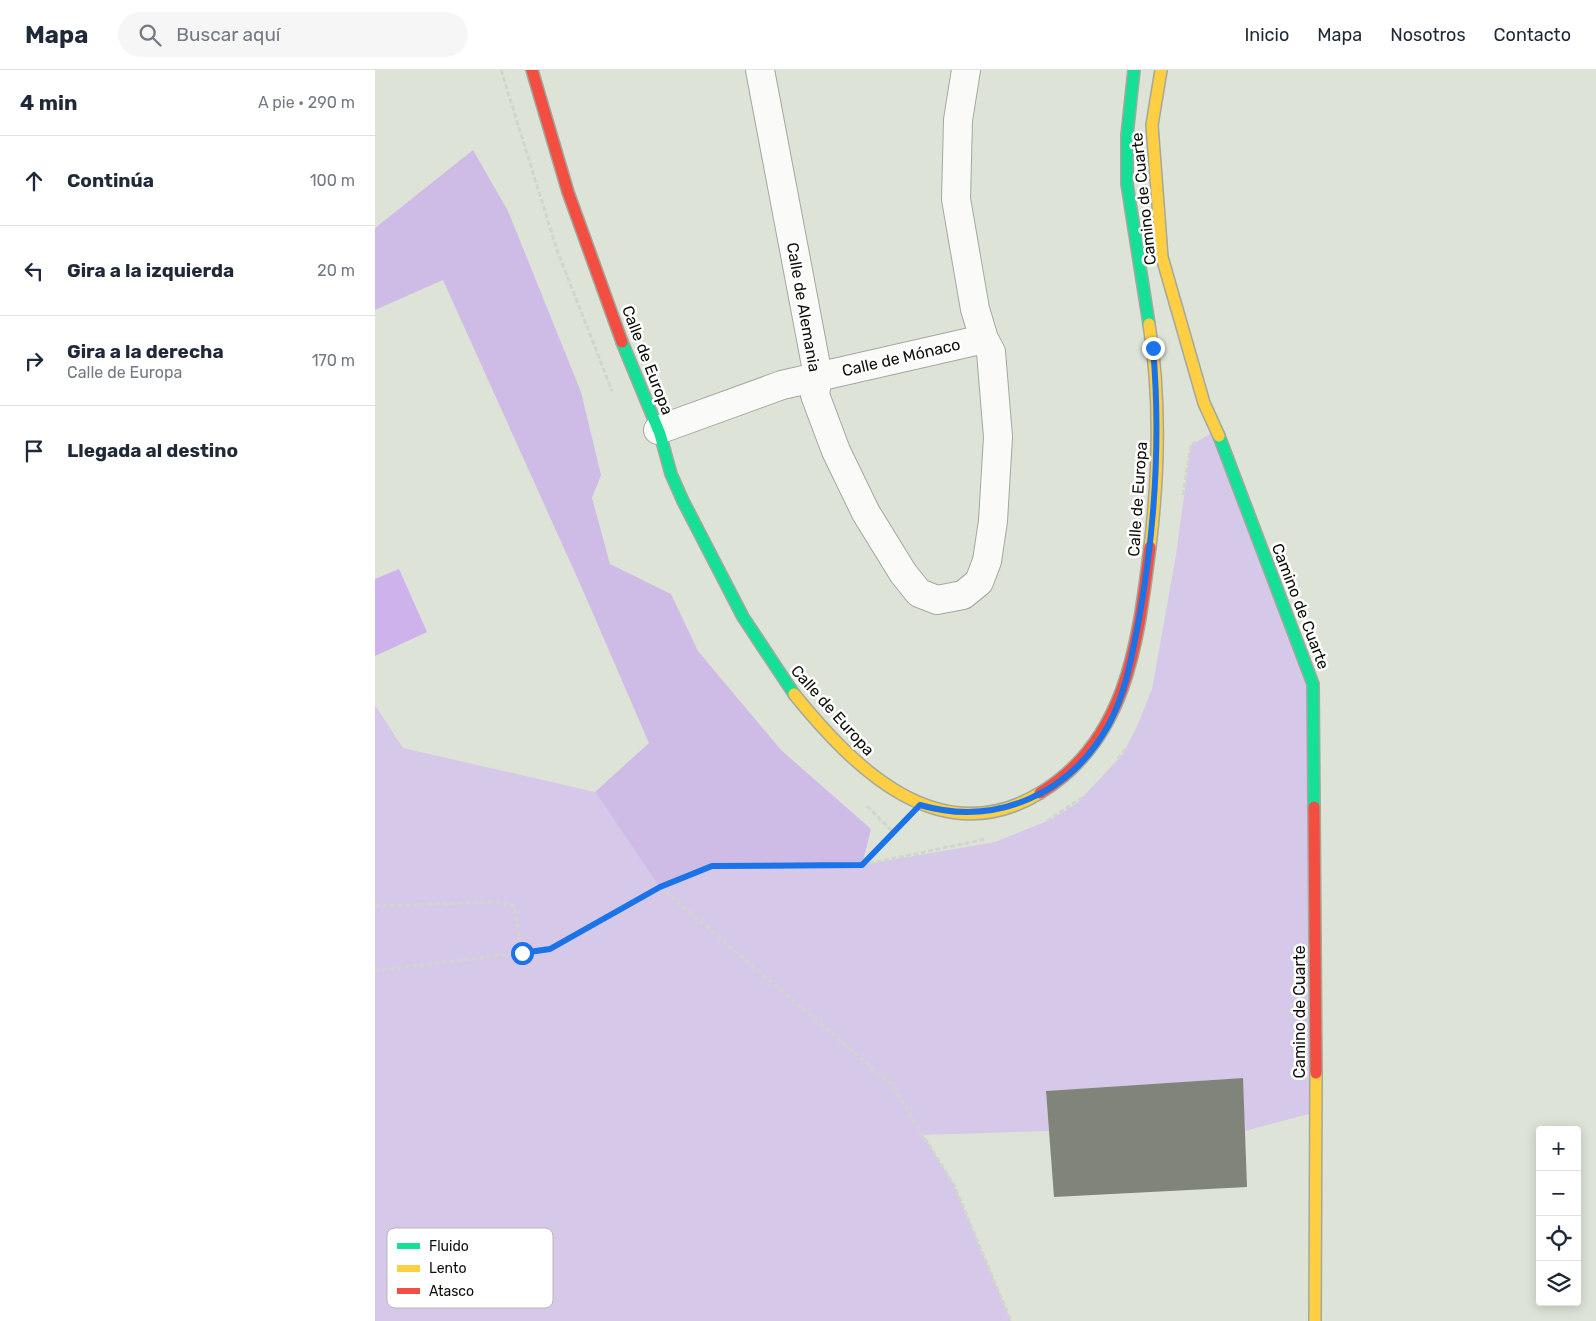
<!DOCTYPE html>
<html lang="es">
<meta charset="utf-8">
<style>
:root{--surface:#fff;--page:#f6f6f7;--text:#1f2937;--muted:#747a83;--line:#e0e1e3}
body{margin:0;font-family:Rubik,sans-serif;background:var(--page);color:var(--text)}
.controls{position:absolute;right:15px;bottom:15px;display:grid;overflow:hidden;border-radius:5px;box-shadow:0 2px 12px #0003}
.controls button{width:45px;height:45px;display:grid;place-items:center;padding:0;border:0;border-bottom:1px solid var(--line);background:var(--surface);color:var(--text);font:25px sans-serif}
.stop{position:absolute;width:15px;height:15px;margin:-11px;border:4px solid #1a73e8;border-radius:50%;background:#fff}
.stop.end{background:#1a73e8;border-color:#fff;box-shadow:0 1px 5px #0008}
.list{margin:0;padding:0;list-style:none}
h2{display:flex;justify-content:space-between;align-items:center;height:65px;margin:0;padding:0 20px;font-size:21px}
h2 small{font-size:16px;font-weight:400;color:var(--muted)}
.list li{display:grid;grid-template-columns:32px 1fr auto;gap:15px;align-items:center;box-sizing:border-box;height:90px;padding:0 20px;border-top:1px solid var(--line)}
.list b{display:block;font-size:19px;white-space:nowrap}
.list p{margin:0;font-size:16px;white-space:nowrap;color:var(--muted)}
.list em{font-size:16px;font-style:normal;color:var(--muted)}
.icon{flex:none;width:28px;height:28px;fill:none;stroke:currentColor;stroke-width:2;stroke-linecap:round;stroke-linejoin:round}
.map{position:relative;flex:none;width:1221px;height:1251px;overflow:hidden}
header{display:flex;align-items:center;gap:30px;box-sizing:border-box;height:70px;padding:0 25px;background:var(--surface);border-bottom:1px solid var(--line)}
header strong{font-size:24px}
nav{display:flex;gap:28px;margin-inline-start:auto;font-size:18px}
.search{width:350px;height:45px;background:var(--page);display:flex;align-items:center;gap:12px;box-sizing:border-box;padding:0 18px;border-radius:28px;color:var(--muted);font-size:19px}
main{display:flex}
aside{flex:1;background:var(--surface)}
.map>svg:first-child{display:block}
</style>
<header>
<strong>Mapa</strong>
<div class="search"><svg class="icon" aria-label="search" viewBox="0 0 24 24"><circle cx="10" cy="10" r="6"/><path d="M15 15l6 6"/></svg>Buscar aquí</div>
<nav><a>Inicio</a><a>Mapa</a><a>Nosotros</a><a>Contacto</a></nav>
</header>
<main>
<aside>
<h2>4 min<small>A pie · 290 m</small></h2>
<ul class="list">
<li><svg class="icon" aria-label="ahead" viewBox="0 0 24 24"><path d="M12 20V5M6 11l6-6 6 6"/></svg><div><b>Continúa</b></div><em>100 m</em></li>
<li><svg class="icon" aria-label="left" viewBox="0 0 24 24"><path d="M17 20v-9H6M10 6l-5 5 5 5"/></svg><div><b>Gira a la izquierda</b></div><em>20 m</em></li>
<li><svg class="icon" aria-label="right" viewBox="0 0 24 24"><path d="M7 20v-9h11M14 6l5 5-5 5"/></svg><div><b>Gira a la derecha</b><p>Calle de Europa</p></div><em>170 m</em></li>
<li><svg class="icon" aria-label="arrive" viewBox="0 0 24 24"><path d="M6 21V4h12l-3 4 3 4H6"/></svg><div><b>Llegada al destino</b></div></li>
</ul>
</aside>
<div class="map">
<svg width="1221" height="1251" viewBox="0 0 1221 1251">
<rect width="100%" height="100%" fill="#dde4d7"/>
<path fill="#d6c8e9" d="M 842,360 L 938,614 L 941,1042 L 870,1061 L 867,1008 L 671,1021 L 674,1061 L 548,1065 L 579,1115 L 636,1251 L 0,1251 L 0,635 L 28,678 L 220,722 L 285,816 L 337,796 L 487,795 L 620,772 L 677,749 L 702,733 L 748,684 L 763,654 L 777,619 L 801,485 L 816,375 Z"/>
<path fill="#cfbce6" d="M 98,80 L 133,141 L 206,322 L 226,405 L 217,428 L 235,494 L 296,524 L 323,581 L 406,680 L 496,759 L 487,795 L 337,796 L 285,817 L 220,722 L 274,673 L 206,516 L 68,210 L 0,240 L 0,158 Z"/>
<path fill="#cdb2ec" d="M 24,499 L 52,562 L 0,586 L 0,509 Z"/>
<path fill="#80847b" d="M 868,1008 L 872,1117 L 679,1127 L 671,1021 Z"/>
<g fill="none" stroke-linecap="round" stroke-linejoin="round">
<g stroke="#a2a89e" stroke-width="30">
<path id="street" d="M 385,0 L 443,306 L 440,325 L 461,381 L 491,443 L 528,503 L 544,523 L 562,530 L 588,525 L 604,512 L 612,491 L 618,451 L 623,367 L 616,282 L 609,269 L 600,239 L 581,129 L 583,50 L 591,0
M 283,360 L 407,315 L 609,269"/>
</g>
<g stroke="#a2a89e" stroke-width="14">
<path id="fast" d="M 759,0 L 752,65 L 752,114 L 774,254
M 247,272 L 285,364 L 296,404 L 308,431 L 368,547 L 419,624
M 844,366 L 938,614 L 939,737"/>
</g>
<g stroke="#a2a89e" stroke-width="14">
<path id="slow" d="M 786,0 L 777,55 L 787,187 L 829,333 L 844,366
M 774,254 C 786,328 784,402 775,477
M 419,624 C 479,698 564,784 665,723
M 940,1251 L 941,1003"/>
</g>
<g stroke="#a2a89e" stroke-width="14">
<path id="jam" d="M 157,0 L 193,122 L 247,272
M 665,723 C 753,670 763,570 775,477
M 939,737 L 941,1003"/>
</g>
<path stroke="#d2d4d0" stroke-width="3" stroke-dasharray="5 2.5" stroke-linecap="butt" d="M 126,0 L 182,180 L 237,321
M 808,425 L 816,375 L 821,372
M 743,689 L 751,678
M 492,736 L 519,763
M 672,751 L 708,727
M 487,795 L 611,769
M 285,817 L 516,1014 L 579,1115 L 636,1251
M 0,836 L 123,832 L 139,836 L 147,883
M 0,901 L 175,879 L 285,817 L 337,796 L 487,795 L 527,754"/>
<use href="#street" stroke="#fafbf9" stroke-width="28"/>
<use href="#fast" stroke="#16e098" stroke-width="11"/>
<use href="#slow" stroke="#ffcf43" stroke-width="11"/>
<use href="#jam" stroke="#f24e42" stroke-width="11"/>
</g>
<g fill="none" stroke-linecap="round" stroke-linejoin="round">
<path stroke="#1a73e8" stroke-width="6" d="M 147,883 L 175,879 L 285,817 L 337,796 L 487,795 L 545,735 C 621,757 696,724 734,654 C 751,622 757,585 764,549 C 780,459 786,370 778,278"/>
</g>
<g text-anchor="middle" stroke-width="5" stroke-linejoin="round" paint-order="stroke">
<g font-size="16" fill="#0c1009" stroke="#fff">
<text transform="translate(768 129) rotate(-96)" y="6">Camino de Cuarte</text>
<text transform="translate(429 237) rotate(80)" y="6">Calle de Alemania</text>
<text transform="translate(526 287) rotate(-13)" y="6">Calle de Mónaco</text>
<text transform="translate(273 290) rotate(69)" y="6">Calle de Europa</text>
<text transform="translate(762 429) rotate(-86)" y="6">Calle de Europa</text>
<text transform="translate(926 536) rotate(69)" y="6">Camino de Cuarte</text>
<text transform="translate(458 640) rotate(48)" y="6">Calle de Europa</text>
<text transform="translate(924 942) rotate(-90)" y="6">Camino de Cuarte</text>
</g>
</g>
<rect x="12" y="1158" width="166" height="80" rx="8" fill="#fff" stroke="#b6b7b5" stroke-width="1"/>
<rect x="22" y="1173" width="23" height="6" fill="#16e098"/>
<rect x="22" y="1195" width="23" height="7" fill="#ffcf43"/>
<rect x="22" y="1218" width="23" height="6" fill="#f24e42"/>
<g font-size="14" fill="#0c1009">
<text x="54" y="1181">Fluido</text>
<text x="54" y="1203">Lento</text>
<text x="54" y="1226">Atasco</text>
</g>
</svg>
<div class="controls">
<button>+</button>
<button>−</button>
<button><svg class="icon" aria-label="locate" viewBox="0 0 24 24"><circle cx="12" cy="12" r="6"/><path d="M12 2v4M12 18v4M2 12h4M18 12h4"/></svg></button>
<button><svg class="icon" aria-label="layers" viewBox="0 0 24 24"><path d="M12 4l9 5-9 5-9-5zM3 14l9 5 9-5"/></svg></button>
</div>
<div class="stop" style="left:147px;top:883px"></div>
<div class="stop end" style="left:778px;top:278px"></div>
</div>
</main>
